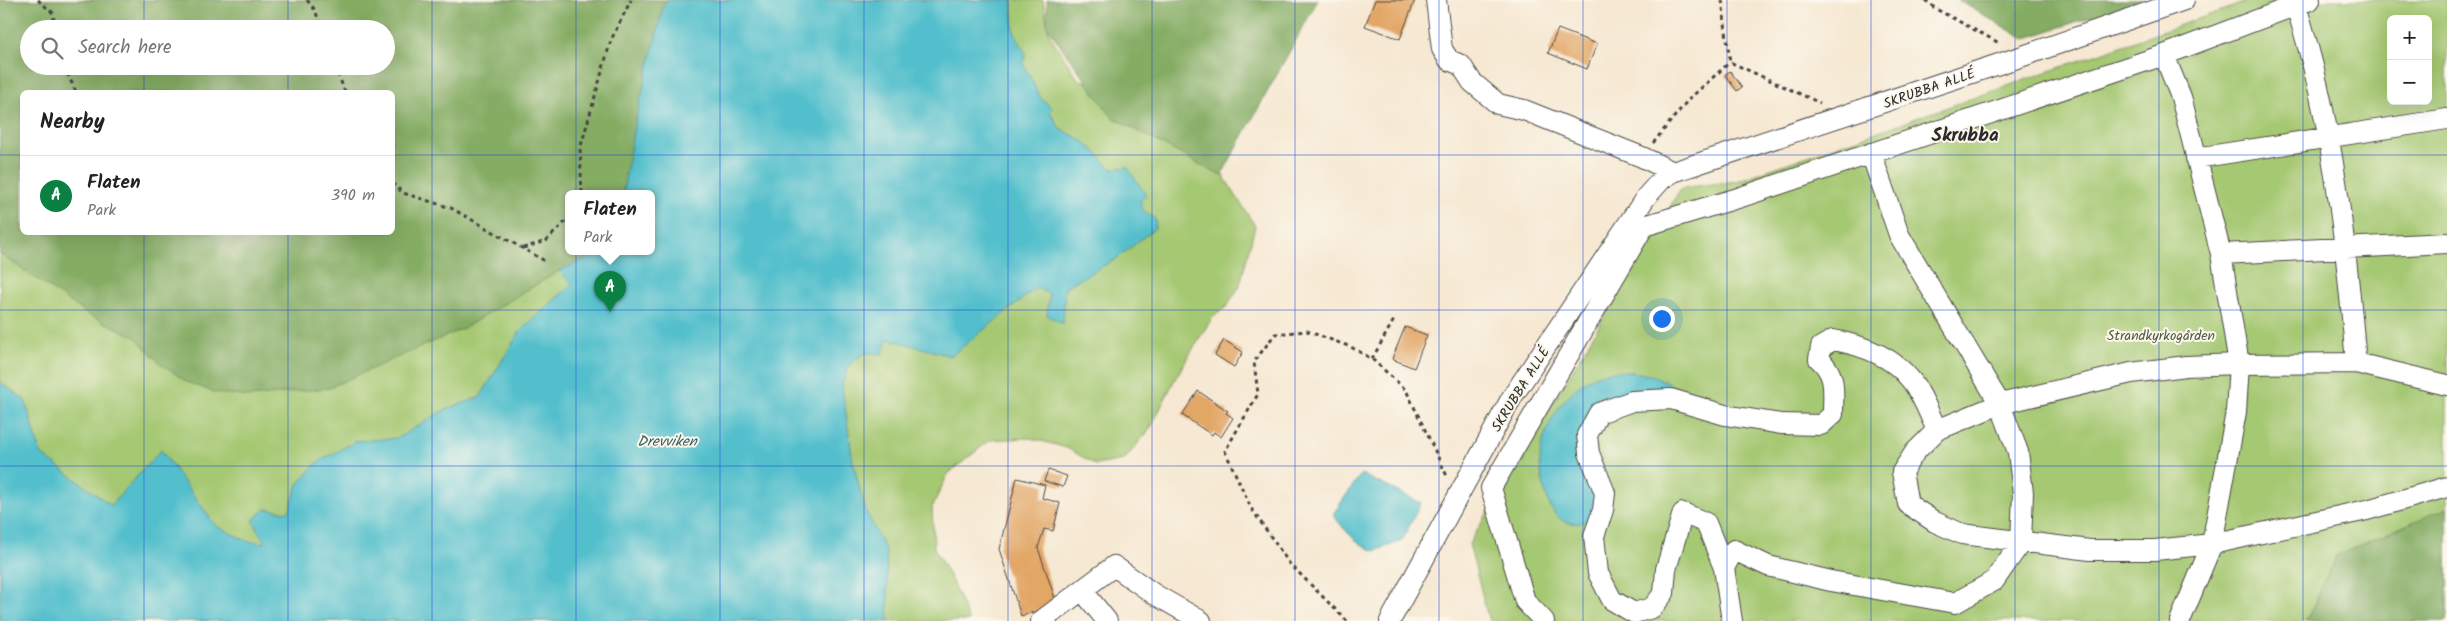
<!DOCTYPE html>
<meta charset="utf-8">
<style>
:root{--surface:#fff;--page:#f6f6f6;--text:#222;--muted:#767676;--line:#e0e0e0;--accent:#0b8043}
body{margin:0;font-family:Kalam,sans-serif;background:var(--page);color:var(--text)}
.controls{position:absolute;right:15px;top:15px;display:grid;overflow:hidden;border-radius:8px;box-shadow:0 5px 20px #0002}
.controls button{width:45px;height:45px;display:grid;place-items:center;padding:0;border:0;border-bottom:1px solid var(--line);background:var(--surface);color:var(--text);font:25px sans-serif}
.you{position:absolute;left:1661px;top:318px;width:18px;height:18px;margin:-12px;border:4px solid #fff;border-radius:50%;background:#1a73e8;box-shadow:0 0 0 8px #1a73e833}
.badge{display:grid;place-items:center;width:32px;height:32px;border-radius:50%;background:var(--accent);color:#fff;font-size:16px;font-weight:700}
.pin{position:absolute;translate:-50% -41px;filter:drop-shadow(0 1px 2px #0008)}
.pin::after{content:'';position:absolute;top:26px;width:18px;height:15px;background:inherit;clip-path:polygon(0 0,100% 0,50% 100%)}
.popup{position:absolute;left:565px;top:190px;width:90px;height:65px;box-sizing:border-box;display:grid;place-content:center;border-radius:8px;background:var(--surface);filter:drop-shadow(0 1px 4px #0005);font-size:16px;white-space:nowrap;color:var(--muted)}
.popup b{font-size:19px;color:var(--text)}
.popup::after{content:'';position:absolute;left:50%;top:100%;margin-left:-10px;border:10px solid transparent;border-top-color:var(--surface)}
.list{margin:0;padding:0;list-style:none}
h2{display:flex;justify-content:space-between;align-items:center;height:65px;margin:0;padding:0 20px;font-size:21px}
h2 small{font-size:16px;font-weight:400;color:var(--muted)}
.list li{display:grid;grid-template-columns:32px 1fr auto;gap:15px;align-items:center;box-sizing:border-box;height:80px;padding:0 20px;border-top:1px solid var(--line)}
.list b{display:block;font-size:19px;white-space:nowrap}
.list p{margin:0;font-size:16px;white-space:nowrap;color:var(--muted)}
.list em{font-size:16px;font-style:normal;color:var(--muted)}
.icon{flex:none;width:28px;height:28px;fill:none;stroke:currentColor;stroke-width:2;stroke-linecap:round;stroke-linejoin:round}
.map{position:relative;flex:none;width:2447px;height:621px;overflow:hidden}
.search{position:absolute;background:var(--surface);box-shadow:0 5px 20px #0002;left:20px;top:20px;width:375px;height:55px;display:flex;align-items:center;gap:12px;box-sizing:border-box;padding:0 18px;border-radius:28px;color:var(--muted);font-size:19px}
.panel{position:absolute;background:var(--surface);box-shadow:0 5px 20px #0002;left:20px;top:90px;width:375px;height:145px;border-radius:8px}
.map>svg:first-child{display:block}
</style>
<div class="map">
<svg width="2447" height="621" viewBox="0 0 2447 621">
<rect width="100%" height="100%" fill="#fbf7ec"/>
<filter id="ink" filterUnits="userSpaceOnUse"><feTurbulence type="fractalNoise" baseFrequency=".02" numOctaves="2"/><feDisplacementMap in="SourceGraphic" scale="10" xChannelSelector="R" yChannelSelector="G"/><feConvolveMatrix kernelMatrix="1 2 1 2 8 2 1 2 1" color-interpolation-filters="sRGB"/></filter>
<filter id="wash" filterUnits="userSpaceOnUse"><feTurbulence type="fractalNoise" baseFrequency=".0096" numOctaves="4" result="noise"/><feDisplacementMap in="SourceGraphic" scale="20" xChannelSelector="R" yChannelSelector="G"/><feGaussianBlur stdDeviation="1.12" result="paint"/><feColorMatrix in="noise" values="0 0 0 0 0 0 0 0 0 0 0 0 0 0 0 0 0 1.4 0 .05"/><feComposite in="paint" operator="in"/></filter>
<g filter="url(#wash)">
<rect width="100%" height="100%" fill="#f6e8d2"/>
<path fill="#a5c872" stroke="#687a4e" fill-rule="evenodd" d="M 0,0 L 1043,0 L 1049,34 L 1078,79 L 1127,98 L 1221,172 L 1255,226 L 1239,288 L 1226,307 L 1213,317 L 1203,332 L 1175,379 L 1150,429 L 1124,460 L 1096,465 L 1067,448 L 1030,438 L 990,440 L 948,474 L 932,507 L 934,548 L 951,579 L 969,621 L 0,621 ZM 29,29 L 386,29 L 386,66 L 29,66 ZM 22,92 L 392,92 L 392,232 L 22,232 ZM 569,193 L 651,193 L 651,251 L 569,251 Z
M 2252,0 L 2447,0 L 2447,621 L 1489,621 L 1469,544 L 1681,188 L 1737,181 ZM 2391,19 L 2428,19 L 2428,101 L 2391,101 Z"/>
<path fill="#84ac64" stroke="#586c48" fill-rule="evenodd" d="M 0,0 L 668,0 L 664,4 L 634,126 L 623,193 L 569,193 L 569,251 L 602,252 L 559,271 L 464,328 L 328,388 L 251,397 L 216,393 L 187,382 L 160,363 L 134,336 L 89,315 L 0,254 ZM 29,29 L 386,29 L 386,66 L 29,66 ZM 22,92 L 392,92 L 392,232 L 22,232 Z
M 1047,0 L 1318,0 L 1221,176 L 1112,117 L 1047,27 Z
M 1958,0 L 2142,0 L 2024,39 Z
M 2447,507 L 2447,621 L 2306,621 L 2336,556 Z"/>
<path fill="#52bfcc" stroke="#3e757c" d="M 668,0 L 1012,0 L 1014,32 L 1026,54 L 1023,63 L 1040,97 L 1053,109 L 1050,112 L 1061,130 C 1082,137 1097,152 1111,169 L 1127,167 L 1146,195 L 1140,201 L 1143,210 L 1156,220 L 1155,228 L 1116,259 L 1065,287 L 1063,324 L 1047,315 L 1049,294 L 1036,288 L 951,356 L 888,339 L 882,354 L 865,353 L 850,364 L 842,385 L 853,462 L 865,509 L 886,551 L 889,621 L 0,621 L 0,382 L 25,400 L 41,454 L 111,505 L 161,450 L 216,526 L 247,541 L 265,543 L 253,520 L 266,509 L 289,512 L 298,484 L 318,462 L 356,441 L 398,438 L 444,410 L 480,397 L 520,331 L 572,284 L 559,271 L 602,251 L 651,251 L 651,193 L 623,193 L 634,126 L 664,4 Z
M 1627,371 L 1655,376 L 1689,395 L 1587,421 L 1601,496 L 1591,520 C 1582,523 1575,525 1565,522 C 1552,516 1547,500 1544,487 C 1543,480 1540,472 1540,465 C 1538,430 1569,381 1604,373 C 1612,371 1620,372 1627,371 Z
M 1361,474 L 1421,503 L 1402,541 L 1374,551 C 1356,543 1344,531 1333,514 Z"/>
<g id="blocks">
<path fill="#e2a665" d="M 1375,0 L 1415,0 L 1400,39 L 1365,26 Z
M 1558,29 L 1597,44 L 1587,69 L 1548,53 Z
M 1730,71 L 1742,87 L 1737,91 L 1725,75 Z
M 1405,327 L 1427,335 L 1414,368 L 1392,359 Z
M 1224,340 L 1243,352 L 1234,367 L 1215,355 Z
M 1198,391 L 1228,411 L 1226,413 L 1233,418 L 1221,437 L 1214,432 L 1212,435 L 1182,415 Z
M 1048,470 L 1067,476 L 1063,487 L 1044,481 Z
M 1017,478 L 1045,485 L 1042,498 L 1060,503 L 1053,531 L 1044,529 L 1038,548 L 1057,604 L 1021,616 L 999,549 Z"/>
</g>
</g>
<g filter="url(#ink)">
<use href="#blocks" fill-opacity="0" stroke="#494744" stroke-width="1"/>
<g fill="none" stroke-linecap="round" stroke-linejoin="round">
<g stroke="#494744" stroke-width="22">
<path id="minor" d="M 1436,0 L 1442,49 L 1449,60 L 1461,65 L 1472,82 L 1498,104 L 1524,110 L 1642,157 L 1673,172
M 2296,6 C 2333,122 2346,242 2356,363
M 2164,55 L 2181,97 L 2221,254 L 2239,364 L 2236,412 L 2212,544 L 2180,621
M 2196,158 L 2447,119
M 2221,254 L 2447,243
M 2447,385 L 2356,363 L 2239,364 L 2186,366 L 2131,373 L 2000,404 L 1937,430 L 1915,452 L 1902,472 L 1908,504 L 1935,522 L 1962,534 L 2090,550 L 2155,550 L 2212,544 L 2367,510 L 2447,487
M 1724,568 L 1706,523 L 1683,513 L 1666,569 L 1664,593 L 1652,608 L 1634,613 L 1612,600 L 1598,573 L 1594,536 L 1603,510 L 1605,493 L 1589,453 L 1587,435 L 1599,413 L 1632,401 L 1671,399 L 1725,415 L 1781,424 L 1821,425 L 1833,414 C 1833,391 1837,375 1819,359 L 1821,347 L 1833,340 C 1861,345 1891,355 1910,379 C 1922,393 1929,414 1937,430
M 1082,590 L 1107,621
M 1041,621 L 1114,566 L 1154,594 L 1201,621
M 1390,621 L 1512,397 L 1646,197 L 1662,179 L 1673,172 L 2023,56 L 2184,0
M 1544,621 L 1525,601 L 1491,488 L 1644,226 L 1738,198 L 2164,55 L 2310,0
M 1732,621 L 1724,568 L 1734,550 L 1768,566 L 1831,581 L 1955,603 L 1994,581 L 2021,542 L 2023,493 L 2018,452 L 2000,404 L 1899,235 L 1871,153"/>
</g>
<path stroke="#494744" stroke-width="3" stroke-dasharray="4 4" stroke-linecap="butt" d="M 38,0 L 53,13 L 55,29
M 307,0 L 315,10 L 322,29
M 1722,0 L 1730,62 L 1820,103
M 1925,0 L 1936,9 L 2001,44
M 64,66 L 76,92
M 335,66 L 345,92
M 1653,143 L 1688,100 L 1730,62
M 392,183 L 403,193 L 451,208 L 545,261
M 582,193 L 580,149 L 611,40 L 631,0
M 523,248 L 546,241 L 569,218
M 1372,359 L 1395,318
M 1347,621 L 1289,563 L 1251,508 L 1225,451 L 1258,394 L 1254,362 L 1275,334 L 1307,331 L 1351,347 L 1372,359 L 1406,390 L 1447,476"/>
<use href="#minor" stroke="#fff" stroke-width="20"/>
</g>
</g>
<path fill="none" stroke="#1d4ed8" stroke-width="1" stroke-opacity="0.55" d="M 144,0 L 144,29M 288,0 L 288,29M 432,0 L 432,621M 576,0 L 576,621M 720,0 L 720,621M 864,0 L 864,621M 1008,0 L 1008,621M 1152,0 L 1152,621M 1295,0 L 1295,621M 1439,0 L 1439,621M 1583,0 L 1583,621M 1727,0 L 1727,621M 1871,0 L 1871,621M 2015,0 L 2015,621M 2159,0 L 2159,621M 2303,0 L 2303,621M 144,66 L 144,92M 288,66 L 288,92M 0,155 L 22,155M 392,155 L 2447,155M 144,232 L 144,621M 288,232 L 288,621M 0,310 L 2447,310M 0,466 L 2447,466"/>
<g text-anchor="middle" stroke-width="4" stroke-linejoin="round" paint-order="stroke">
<g font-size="14" fill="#2b2b2b" stroke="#fbf7ec">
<text transform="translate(1929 88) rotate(-19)" y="5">SKRUBBA ALLÉ</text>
<text transform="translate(1520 389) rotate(-58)" y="5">SKRUBBA ALLÉ</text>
</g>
<g font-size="14" fill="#505a40" stroke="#fbf7ec">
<text x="2161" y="340">Strandkyrkogården</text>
</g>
<g font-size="15" font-style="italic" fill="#395f63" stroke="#fbf7ec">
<text x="667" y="446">Drevviken</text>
</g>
<g font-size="19" font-weight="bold" fill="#2b2b2b" stroke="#fbf7ec">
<text x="1965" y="141">Skrubba</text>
</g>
</g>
</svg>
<div class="controls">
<button>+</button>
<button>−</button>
</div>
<div class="you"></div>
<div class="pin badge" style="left:610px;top:312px">A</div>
<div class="popup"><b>Flaten</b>Park</div>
<div class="search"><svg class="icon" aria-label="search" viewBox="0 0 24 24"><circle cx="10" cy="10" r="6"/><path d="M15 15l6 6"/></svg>Search here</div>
<section class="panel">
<h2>Nearby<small></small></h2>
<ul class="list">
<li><span class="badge">A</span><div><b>Flaten</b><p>Park</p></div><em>390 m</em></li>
</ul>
</section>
</div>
